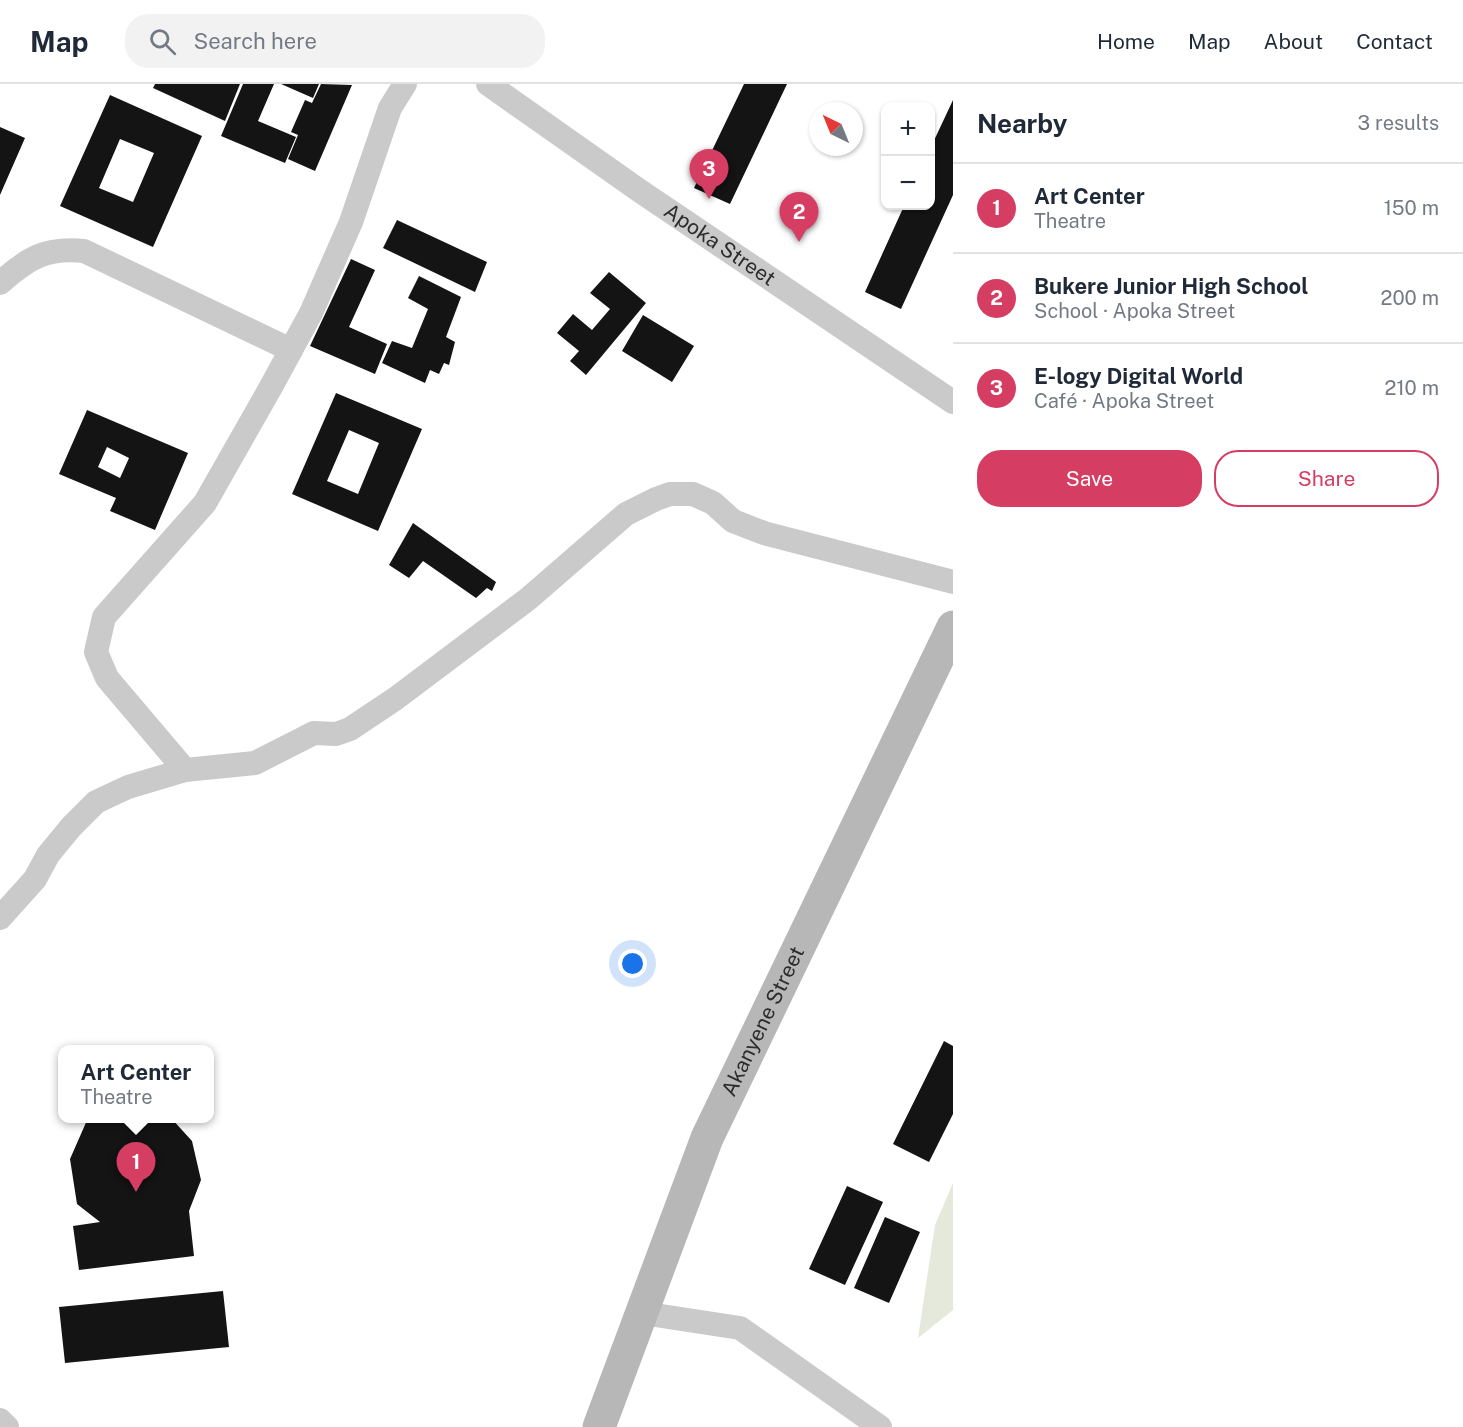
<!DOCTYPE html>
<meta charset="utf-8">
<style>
:root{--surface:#fff;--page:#f2f2f3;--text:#1f2937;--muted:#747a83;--line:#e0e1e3;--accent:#d63d62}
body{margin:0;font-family:"Public Sans",sans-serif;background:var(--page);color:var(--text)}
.controls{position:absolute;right:18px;top:18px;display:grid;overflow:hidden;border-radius:12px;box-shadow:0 2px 4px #0004}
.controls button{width:54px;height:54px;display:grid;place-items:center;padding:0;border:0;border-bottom:2px solid var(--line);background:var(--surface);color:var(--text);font:30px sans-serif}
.compass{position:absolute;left:809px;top:18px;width:54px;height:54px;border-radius:50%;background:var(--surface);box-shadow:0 2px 4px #0004;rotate:317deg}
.you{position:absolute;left:633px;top:880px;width:21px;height:21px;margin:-15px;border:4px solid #fff;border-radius:50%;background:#1a73e8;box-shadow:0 0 0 9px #1a73e833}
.badge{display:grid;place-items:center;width:39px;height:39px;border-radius:50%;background:var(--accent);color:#fff;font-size:20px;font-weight:700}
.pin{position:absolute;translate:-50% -50px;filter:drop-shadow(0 2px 3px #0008)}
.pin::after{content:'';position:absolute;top:32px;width:21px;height:18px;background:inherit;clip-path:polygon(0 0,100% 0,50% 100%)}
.popup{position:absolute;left:58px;top:961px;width:156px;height:78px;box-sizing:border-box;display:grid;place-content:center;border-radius:12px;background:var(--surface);filter:drop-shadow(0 2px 4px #0005);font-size:20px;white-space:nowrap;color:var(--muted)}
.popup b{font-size:22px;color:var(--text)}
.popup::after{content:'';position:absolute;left:50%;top:100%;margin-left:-12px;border:12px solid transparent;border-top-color:var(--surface)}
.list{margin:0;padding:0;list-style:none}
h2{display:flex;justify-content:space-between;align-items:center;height:78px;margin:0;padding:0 24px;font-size:26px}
h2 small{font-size:20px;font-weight:400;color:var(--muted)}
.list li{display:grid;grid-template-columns:39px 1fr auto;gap:18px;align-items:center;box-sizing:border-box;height:90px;padding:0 24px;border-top:2px solid var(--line)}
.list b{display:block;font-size:22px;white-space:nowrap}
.list p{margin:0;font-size:20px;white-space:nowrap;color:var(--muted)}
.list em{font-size:20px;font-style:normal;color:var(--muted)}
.actions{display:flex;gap:12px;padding:18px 24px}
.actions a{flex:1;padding:14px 0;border:2px solid var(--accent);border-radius:24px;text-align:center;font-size:21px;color:var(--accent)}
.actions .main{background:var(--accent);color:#fff}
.icon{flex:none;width:33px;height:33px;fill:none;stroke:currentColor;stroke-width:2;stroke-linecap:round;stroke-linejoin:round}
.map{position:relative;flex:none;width:953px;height:1343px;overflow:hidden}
header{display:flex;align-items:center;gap:36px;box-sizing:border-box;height:84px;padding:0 30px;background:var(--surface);border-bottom:2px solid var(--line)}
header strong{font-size:28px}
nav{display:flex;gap:33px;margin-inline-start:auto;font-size:21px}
.search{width:420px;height:54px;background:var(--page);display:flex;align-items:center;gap:15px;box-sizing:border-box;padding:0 21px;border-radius:24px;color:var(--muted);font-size:22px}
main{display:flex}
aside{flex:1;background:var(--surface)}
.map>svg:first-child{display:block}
</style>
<header>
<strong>Map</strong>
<div class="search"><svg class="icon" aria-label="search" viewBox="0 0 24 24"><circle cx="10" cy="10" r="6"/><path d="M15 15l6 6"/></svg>Search here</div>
<nav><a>Home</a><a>Map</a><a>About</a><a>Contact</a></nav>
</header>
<main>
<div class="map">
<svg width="953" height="1343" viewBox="0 0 953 1343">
<rect width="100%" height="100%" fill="#fff"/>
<path fill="#e5e9dc" d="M 953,1099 L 953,1226 L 918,1254 L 935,1141 Z"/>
<path fill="#141414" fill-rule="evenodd" d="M 155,0 L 240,0 L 225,37 L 153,4 Z
M 243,0 L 274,0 L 258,37 L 296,53 L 285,79 L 221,52 Z
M 281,0 L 319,0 L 313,14 Z
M 321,0 L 352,1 L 315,87 L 288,75 L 298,51 L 291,48 L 305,16 L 312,19 Z
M 744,0 L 787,0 L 730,120 L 694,104 Z
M 110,11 L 202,52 L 153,163 L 60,122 ZM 120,55 L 154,69 L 133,118 L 99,104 Z
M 953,16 L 953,111 L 901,225 L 865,208 L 904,122 L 930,122 L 930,65 Z
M 0,43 L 25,54 L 0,111 Z
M 397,136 L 487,178 L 475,208 L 383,164 Z
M 351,175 L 375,186 L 349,243 L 387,260 L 375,290 L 310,262 Z
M 609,188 L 646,219 L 586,291 L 570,277 L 579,267 L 557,249 L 573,230 L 592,246 L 610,225 L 590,209 Z
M 419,192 L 461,213 L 446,253 L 455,258 L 449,281 L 444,279 L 439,290 L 430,286 L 425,299 L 382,279 L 392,257 L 412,264 L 428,225 L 408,214 Z
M 643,231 L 694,262 L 672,298 L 622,267 Z
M 336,309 L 422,345 L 378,447 L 292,410 ZM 349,346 L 379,359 L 358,410 L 327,397 Z
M 87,326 L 188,369 L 155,446 L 110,427 L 116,414 L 59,390 ZM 107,363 L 129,374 L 120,394 L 98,383 Z
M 413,439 L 496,498 L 492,507 L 487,504 L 476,514 L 423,477 L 409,494 L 389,481 Z
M 944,957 L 953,962 L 953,1030 L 929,1078 L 893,1060 Z
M 88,1034 L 171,1034 L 192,1057 L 201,1096 L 189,1127 L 194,1172 L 79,1186 L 73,1142 L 100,1138 L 77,1120 L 70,1075 Z
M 847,1102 L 883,1118 L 845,1201 L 809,1185 Z
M 885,1133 L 920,1148 L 889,1219 L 854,1204 Z
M 223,1207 L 229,1263 L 65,1279 L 59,1223 Z"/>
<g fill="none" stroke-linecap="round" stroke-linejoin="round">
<g stroke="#cacaca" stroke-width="24">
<path id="s1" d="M 488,0 L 640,107 L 953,318"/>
<path d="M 0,199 C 28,174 46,163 84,167 L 291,266"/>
<path d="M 185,686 L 107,594 L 96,568 L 104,533 L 205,419 L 272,301 L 311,229 L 351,138 L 390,24 L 405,0"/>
<path d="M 0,834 L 35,795 L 48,771 L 71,743 L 96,718 L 128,703 L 185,686 L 255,679 L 314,649 L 336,650 L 350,645 L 395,615 L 528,515 L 626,430 L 656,415 L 670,410 L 693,410 L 713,419 L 733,437 L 764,449 L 953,498"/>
<path d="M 642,1229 L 740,1244 L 880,1343"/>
<path d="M 0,1336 L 7,1343"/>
</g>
<path stroke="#b7b7b7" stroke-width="33" id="s2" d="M 599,1343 L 707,1054 L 953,543"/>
</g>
<g text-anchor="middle" stroke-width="6" stroke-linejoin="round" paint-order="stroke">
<g font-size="21" fill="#2d2d2d" stroke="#fff">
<text dy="7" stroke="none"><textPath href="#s1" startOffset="282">Apoka Street</textPath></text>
<text dy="7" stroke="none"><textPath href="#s2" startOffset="438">Akanyene Street</textPath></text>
</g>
</g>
</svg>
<div class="controls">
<button>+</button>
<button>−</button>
</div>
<svg class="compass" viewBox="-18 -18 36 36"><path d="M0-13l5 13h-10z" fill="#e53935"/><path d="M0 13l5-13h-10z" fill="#747a83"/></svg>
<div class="you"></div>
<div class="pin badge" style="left:136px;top:1108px">1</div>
<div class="popup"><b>Art Center</b>Theatre</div>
<div class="pin badge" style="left:799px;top:158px">2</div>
<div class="pin badge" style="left:709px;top:115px">3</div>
</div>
<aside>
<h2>Nearby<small>3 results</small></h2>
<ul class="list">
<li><span class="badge">1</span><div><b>Art Center</b><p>Theatre</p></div><em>150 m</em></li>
<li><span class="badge">2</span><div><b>Bukere Junior High School</b><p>School · Apoka Street</p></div><em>200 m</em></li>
<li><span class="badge">3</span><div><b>E-logy Digital World</b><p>Café · Apoka Street</p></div><em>210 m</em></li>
</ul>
<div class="actions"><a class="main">Save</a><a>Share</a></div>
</aside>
</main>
